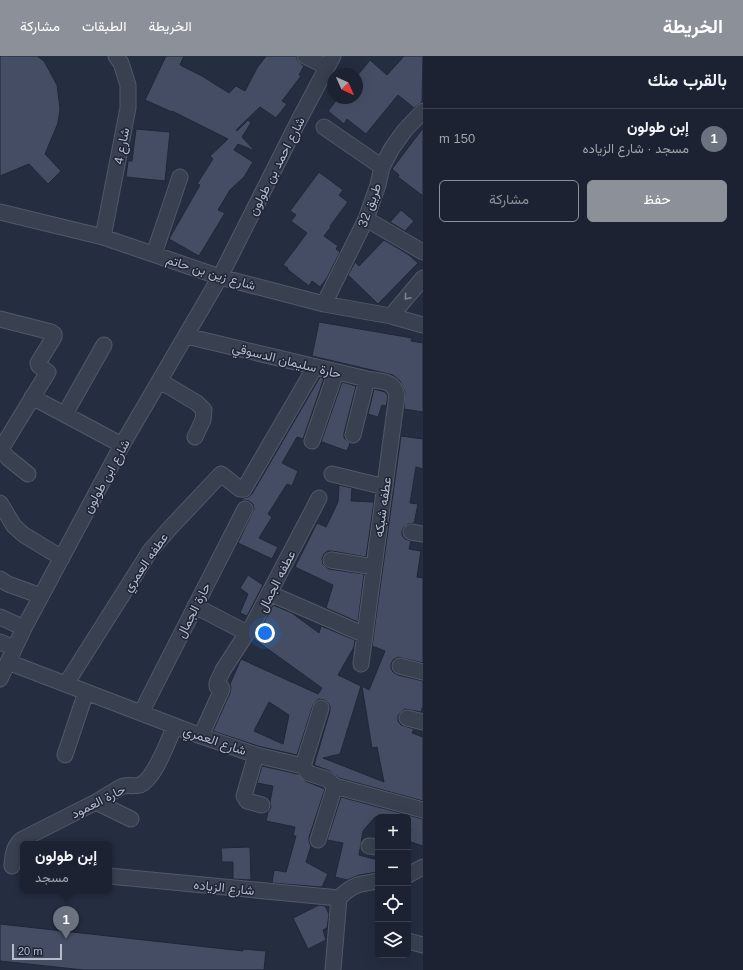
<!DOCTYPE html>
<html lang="ar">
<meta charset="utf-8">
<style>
:root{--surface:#1c2231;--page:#252a39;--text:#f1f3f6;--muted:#a0a4ab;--line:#3a3f4d;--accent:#8c9099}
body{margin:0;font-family:Helvetica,Vazirmatn,sans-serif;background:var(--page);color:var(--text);direction:rtl}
.controls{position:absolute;right:12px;bottom:12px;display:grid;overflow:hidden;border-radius:6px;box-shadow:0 4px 16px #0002}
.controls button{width:36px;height:36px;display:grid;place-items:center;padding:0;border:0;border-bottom:1px solid var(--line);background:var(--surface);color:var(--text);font:20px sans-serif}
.compass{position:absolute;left:327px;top:12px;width:36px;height:36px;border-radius:50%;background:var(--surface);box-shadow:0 4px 16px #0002;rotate:135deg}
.scale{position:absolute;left:12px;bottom:10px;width:50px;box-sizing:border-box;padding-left:4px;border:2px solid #b6bbcb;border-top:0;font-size:11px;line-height:14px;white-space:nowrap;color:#b6bbcb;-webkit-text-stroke:3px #1e2536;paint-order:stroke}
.you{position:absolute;left:265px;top:577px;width:14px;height:14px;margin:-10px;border:3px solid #fff;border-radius:50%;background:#1a73e8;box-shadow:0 0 0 6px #1a73e833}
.badge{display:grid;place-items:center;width:26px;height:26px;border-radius:50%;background:var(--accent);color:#fff;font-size:13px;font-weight:700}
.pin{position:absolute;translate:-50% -33px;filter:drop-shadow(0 1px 2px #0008)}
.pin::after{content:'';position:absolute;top:21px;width:14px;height:12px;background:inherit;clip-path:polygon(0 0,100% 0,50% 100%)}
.popup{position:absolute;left:20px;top:785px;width:92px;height:52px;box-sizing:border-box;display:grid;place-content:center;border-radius:6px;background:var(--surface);filter:drop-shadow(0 1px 3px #0005);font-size:13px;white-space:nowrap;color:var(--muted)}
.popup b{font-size:15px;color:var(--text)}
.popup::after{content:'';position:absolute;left:50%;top:100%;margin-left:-8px;border:8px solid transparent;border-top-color:var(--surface)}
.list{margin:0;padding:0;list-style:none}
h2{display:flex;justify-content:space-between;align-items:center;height:52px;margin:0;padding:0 16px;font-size:17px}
h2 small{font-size:13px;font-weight:400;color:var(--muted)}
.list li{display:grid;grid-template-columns:26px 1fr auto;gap:12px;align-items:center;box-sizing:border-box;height:60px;padding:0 16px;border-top:1px solid var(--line)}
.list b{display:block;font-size:15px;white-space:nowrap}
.list p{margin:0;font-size:13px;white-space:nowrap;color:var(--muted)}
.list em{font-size:13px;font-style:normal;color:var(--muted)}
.actions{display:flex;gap:8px;padding:12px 16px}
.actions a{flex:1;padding:9px 0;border:1px solid var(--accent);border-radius:6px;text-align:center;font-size:14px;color:var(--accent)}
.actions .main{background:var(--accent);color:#fff}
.icon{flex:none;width:22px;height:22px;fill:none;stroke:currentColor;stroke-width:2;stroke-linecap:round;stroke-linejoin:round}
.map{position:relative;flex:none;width:423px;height:914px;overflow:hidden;direction:ltr}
header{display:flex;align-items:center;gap:24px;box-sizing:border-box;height:56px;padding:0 20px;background:var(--accent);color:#fff}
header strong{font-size:19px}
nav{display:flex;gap:22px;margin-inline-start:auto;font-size:14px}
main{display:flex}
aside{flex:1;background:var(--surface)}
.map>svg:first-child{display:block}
</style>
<header>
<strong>الخريطة</strong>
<nav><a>الخريطة</a><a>الطبقات</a><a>مشاركة</a></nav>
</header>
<main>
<aside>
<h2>بالقرب منك<small></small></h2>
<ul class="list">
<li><span class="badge" style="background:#6b7280">1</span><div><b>إبن طولون</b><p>مسجد · شارع الزياده</p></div><em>150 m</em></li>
</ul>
<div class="actions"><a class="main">حفظ</a><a>مشاركة</a></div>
</aside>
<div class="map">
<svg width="423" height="914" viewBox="0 0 423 914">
<rect width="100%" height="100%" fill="#252d41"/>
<path fill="#444d63" stroke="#202738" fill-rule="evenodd" d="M 0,0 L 37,0 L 44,5 L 57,29 L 60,53 L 58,67 L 45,98 L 61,115 L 48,128 L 29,108 L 0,120 Z
M 166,0 L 184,0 L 180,9 L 202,20 L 229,37 L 236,30 L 245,35 L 257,12 L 266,0 L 296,0 L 298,5 L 304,10 L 299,19 L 301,20 L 282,45 L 287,48 L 276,62 L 260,51 L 236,74 L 237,75 L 248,64 L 251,67 L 242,81 L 255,95 L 238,88 L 234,94 L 253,106 L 244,121 L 230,134 L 218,154 L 225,157 L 199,200 L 169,183 L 200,129 L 197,128 L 213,103 L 210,100 L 228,83 L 172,55 L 172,56 L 145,44 Z
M 404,0 L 423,0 L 422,46 L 417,49 L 414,52 L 398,39 L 366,78 L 347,63 L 344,68 L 328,55 L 338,42 L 357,42 L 357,20 L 370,4 L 387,19 Z
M 423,72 L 423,140 L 398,121 L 399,119 L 392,113 Z
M 136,73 L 170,76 L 165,125 L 126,121 L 128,105 L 132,105 Z
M 319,116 L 343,134 L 339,139 L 348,146 L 330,170 L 331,171 L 324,180 L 338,190 L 336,193 L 340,196 L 327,222 L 320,231 L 312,225 L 309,230 L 287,213 L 288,212 L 283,209 L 307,177 L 291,165 L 296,159 L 290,155 Z
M 401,154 L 414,165 L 405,175 L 390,166 Z
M 384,184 L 409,199 L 418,207 L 378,248 L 348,219 L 355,206 L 359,210 Z
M 319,266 L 412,282 L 411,285 L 423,287 L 423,356 L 404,353 L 405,336 L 400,325 L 393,319 L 312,300 Z
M 320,321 L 324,322 L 303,383 L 297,381 L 282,407 L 298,415 L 292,430 L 287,428 L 268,458 L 272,461 L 259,482 L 278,491 L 272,503 L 238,487 L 254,453 L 253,448 L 249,445 L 245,444 L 241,445 L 243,442 L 248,441 L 252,438 Z
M 342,326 L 356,330 L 344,377 L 344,382 L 350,387 L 347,395 L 322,386 L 321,389 L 320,389 Z
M 374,333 L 385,336 L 388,340 L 386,350 L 382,349 L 378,361 L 368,358 Z
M 401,380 L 423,383 L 423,413 L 416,411 L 410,447 L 418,448 L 414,467 L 408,468 L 404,471 L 402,475 L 402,479 L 405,483 L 411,485 L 409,493 L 421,495 L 417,521 L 423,522 L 423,607 L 398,601 L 393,604 L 391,608 L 391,612 L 393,616 L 398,619 L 423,625 L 423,650 L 421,656 L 405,653 L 401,656 L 398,660 L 398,665 L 401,669 L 414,673 L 412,677 L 423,681 L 423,745 L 339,722 L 330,715 L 314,709 L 330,655 L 330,650 L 327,646 L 324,644 L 319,643 L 315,646 L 313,649 L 297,699 L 258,690 L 213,675 L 230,637 L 231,632 L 230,628 L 241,603 L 318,638 L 322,632 L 254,583 L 257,580 L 273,549 L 292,557 L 319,577 L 321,570 L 355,584 L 354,591 L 338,619 L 361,630 L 340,698 L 323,702 L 384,726 L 377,691 L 372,692 L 362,630 L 369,634 L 385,595 L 372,590 ZM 269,646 L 289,659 L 283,688 L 254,675 Z
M 339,429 L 352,432 L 351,445 L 374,446 L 366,501 L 332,495 L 328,495 L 324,498 L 322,503 L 323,508 L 326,511 L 329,513 L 364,518 L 358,566 L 326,552 L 333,529 L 295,511 L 317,467 L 326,471 L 338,446 Z
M 248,519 L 263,529 L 247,560 L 240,557 L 248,538 L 240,532 Z
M 262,710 L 298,718 L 305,725 L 325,733 L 309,781 L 309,786 L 311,790 L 306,806 L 328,818 L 322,831 L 272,827 L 274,814 L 286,816 L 296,780 L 293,780 L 295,771 L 266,765 L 268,756 L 271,751 L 270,746 L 273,730 L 257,727 Z
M 341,741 L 423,763 L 423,790 L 408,785 L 411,773 L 408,771 L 408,761 L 375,761 L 363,775 L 359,799 L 378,804 L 378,816 L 359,819 L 347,824 L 335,821 L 343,787 L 327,784 Z
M 250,791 L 251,824 L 233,823 L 233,806 L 222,806 L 221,792 Z
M 319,849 L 325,850 L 329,858 L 327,872 L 323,874 L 326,884 L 308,893 L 293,862 Z
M 0,868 L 243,895 L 243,893 L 266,895 L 264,914 L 84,914 L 0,905 Z"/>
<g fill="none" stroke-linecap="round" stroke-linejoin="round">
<g stroke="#515868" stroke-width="17">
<path id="street" d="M 305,0 L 327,11
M 324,71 L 382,111
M 0,156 L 103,181 L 220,221 L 324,248 L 391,260 L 423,269
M 366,163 L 423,196
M 103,181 L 128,52 L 128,29 L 121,7 L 116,0
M 154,198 L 180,121
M 324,248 L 366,163 L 378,129 L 382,111 L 392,92 L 405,74 L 423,55
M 391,260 L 423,222
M 0,263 L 51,276 L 54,278 L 54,281 L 38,307 L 39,310 L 48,316 L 1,393
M 186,280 L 367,323 C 380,326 393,323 397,339 L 361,608
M 160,325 L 197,347 L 204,354 L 203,364 L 195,381
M 32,341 L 122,389
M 65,358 L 104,289
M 353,379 L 367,323
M 312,385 L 336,316
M 0,392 L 8,402 L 28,418
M 332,418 L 385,431
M 0,447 L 14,470 L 24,479 L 62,502
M 411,476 L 423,478
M 331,504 L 374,511
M 0,523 L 8,528 L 41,540
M 269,537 L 365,579
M 195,550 L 247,577 L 249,576 L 319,442
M 0,561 L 24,572
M 0,586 L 14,592
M 8,606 L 201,680 L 256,699 L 303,710 L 308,717 L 327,723 L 335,730 L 423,754
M 400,610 L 423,616
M 0,623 L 24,572 L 122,389 L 220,221 L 299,64 L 333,0
M 66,628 L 150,495 L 171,471 L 221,418 L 240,433 L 244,433 L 315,311
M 141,657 L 245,453
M 407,662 L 423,666
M 201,680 L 222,633 L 221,631 L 217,630 L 217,627 L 223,614 L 247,577
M 65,699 L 86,636
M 256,699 L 244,740 L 247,745 L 262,749
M 303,710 L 321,652
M 96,746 L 131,763
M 318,784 L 335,730
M 369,790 L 378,791
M 12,810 C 13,799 13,792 21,784 L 96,746 L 121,731 C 127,728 134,731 140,729 C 155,723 168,684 175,670
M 408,819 L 423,811
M 109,820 L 339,842
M 339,842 C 353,828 359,828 378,825
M 408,885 L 423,889
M 333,914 L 339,842"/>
</g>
<use href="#street" stroke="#394050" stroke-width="15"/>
</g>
<defs><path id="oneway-chevron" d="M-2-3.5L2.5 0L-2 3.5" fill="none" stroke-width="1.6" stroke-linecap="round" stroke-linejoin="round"/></defs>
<use stroke="#7e8494" href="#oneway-chevron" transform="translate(407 241) rotate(130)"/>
<g text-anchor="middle" stroke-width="3" stroke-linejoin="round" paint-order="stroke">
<g font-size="13" fill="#b6bbcb" stroke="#1e2536">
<text transform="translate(121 90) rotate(-79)" y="5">شارع 4</text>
<text transform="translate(276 110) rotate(-63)" y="5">شارع احمد بن طولون</text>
<text transform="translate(369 149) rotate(-70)" y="5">طريق 32</text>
<text transform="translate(211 216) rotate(17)" y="5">شارع زين بن حاتم</text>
<text transform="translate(287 304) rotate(14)" y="5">حارة سليمان الدسوقي</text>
<text transform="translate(106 420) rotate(-61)" y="5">شارع ابن طولون</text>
<text transform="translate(382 451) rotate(-82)" y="5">عطفه شبكه</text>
<text transform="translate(145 506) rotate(-55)" y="5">عطفه العمري</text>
<text transform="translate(276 525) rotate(-63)" y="5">عطفه الجمال</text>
<text transform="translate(193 554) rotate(-63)" y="5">حارة الجمال</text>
<text transform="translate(215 684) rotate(19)" y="5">شارع العمري</text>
<text transform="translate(98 745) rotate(-27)" y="5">حارة العمود</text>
<text transform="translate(224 831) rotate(6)" y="5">شارع الزياده</text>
</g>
</g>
</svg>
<div class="controls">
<button>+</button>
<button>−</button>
<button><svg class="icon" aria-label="locate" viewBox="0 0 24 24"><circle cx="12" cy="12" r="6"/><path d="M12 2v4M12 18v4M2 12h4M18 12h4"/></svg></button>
<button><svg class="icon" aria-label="layers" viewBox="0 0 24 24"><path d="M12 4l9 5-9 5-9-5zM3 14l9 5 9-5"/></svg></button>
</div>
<svg class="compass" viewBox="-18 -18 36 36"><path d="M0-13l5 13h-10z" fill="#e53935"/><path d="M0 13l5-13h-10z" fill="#a0a4ab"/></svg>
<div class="scale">20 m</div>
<div class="you"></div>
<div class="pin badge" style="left:66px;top:883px;background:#6b7280">1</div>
<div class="popup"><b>إبن طولون</b>مسجد</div>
</div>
</main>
